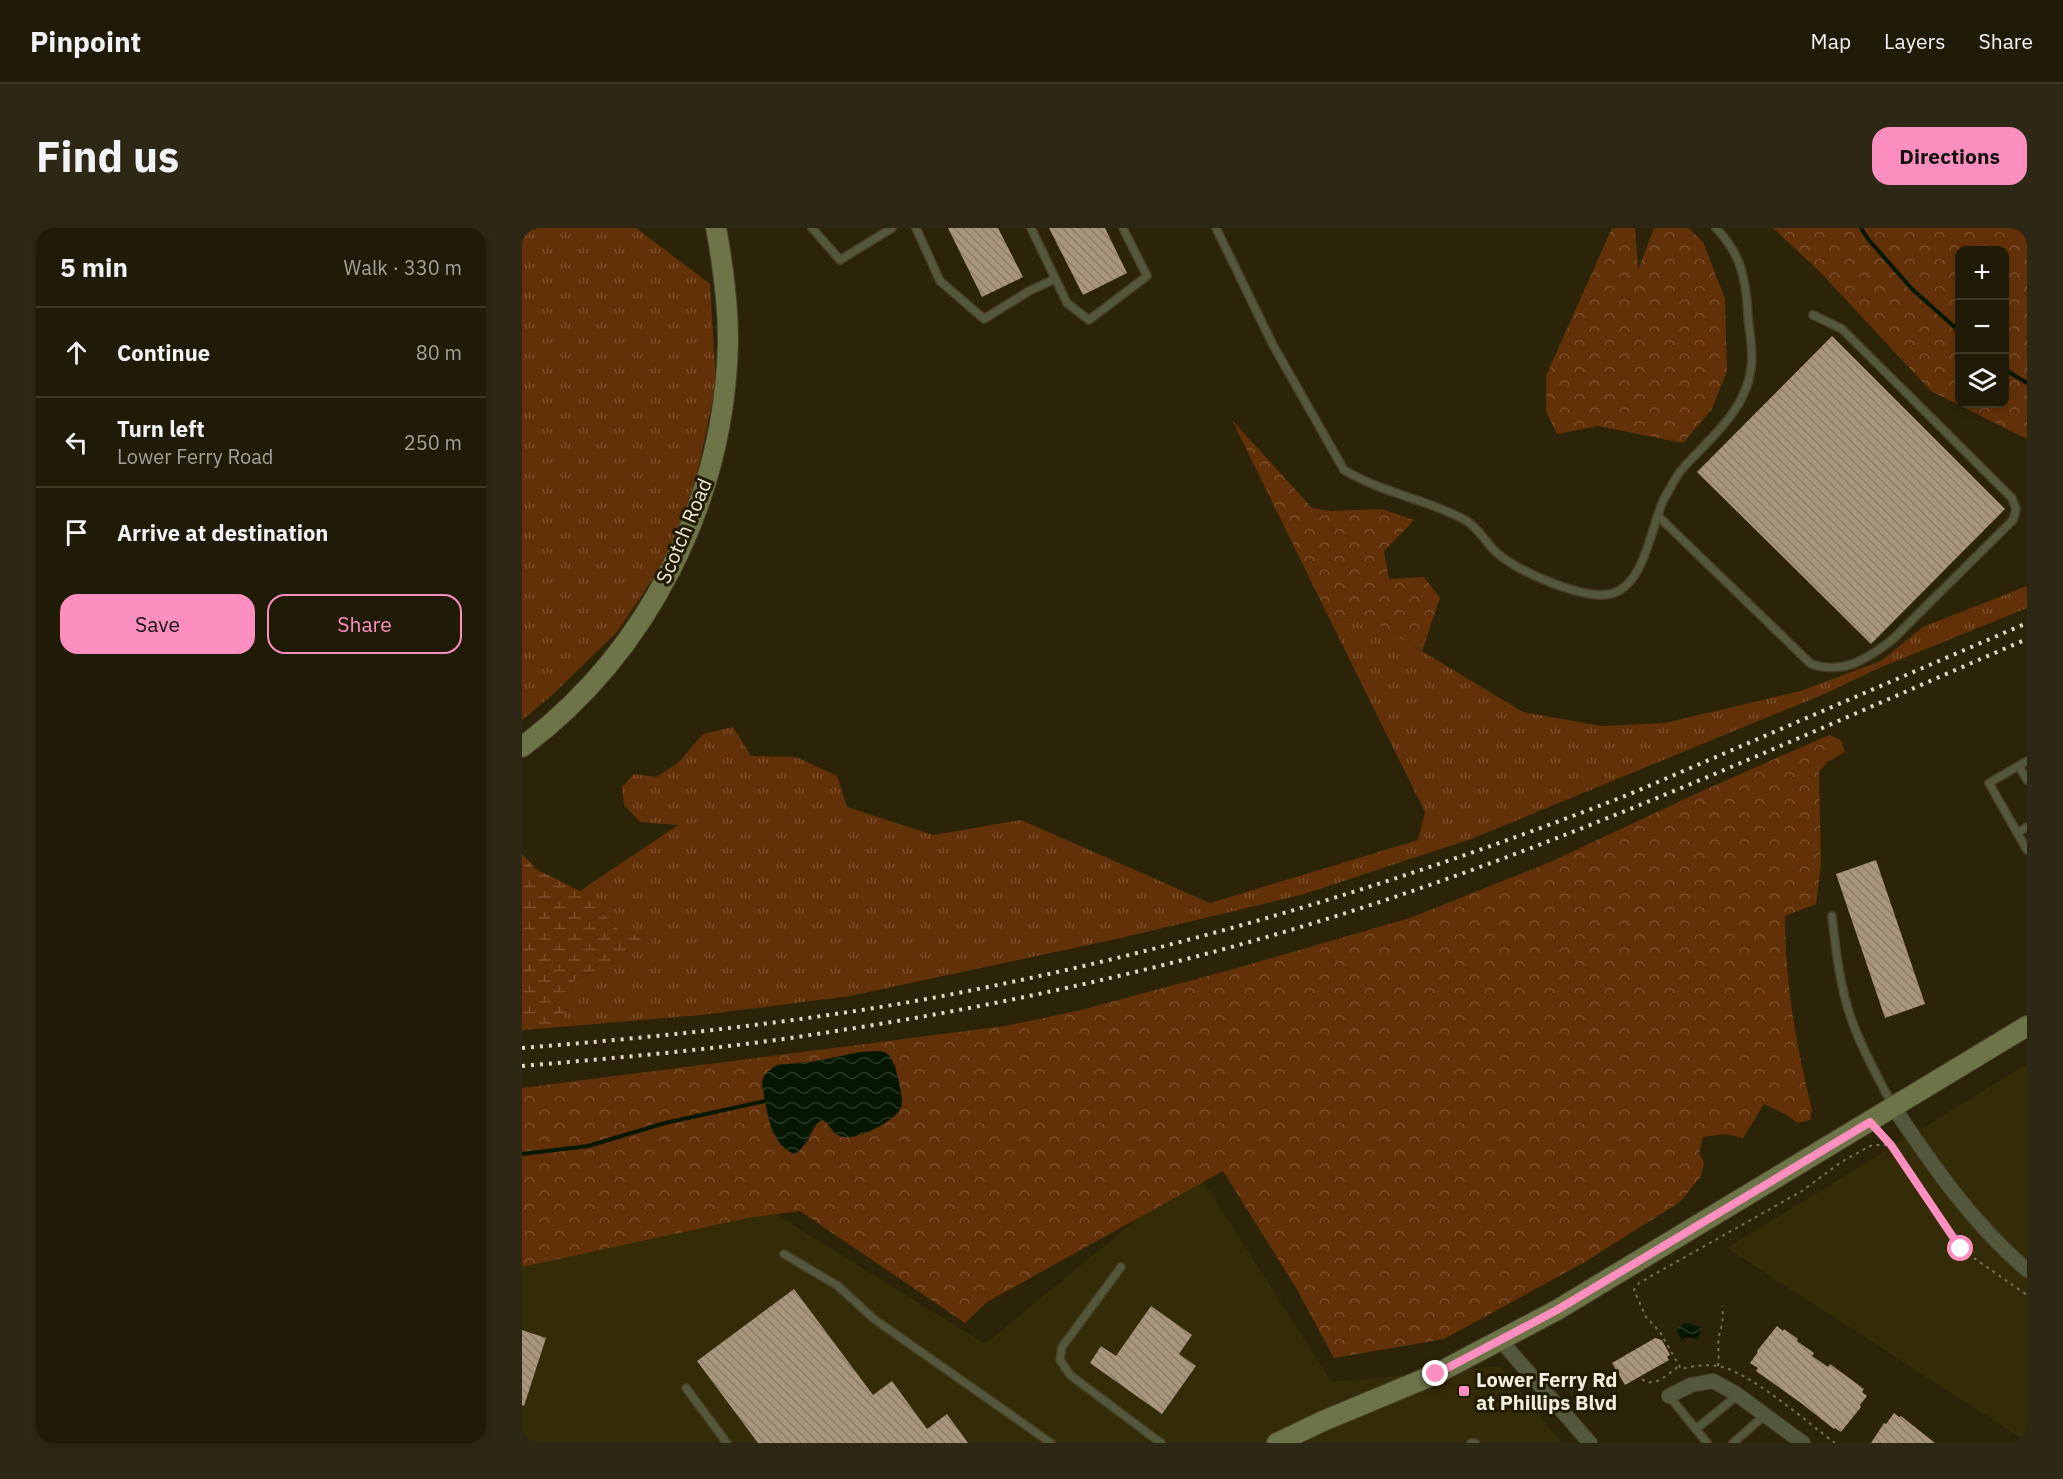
<!DOCTYPE html>
<meta charset="utf-8">
<style>
:root{--surface:#201b07;--page:#2d2815;--text:#f1f3f6;--muted:#a2a19b;--line:#3d3928;--accent:#fd8ec0}
body{margin:0;font-family:"IBM Plex Sans",sans-serif;background:var(--page);color:var(--text)}
.controls{position:absolute;right:18px;top:18px;display:grid;overflow:hidden;border-radius:12px;box-shadow:0 3px 9px #0003}
.controls button{width:54px;height:54px;display:grid;place-items:center;padding:0;border:0;border-bottom:2px solid var(--line);background:var(--surface);color:var(--text);font:30px sans-serif}
.stop{position:absolute;width:18px;height:18px;margin:-14px;border:4px solid #fd8ec0;border-radius:50%;background:#fff}
.stop.end{background:#fd8ec0;border-color:#fff;box-shadow:0 2px 6px #0008}
.list{margin:0;padding:0;list-style:none}
h2{display:flex;justify-content:space-between;align-items:center;height:78px;margin:0;padding:0 24px;font-size:26px}
h2 small{font-size:20px;font-weight:400;color:var(--muted)}
.list li{display:grid;grid-template-columns:39px 1fr auto;gap:18px;align-items:center;box-sizing:border-box;height:90px;padding:0 24px;border-top:2px solid var(--line)}
.list b{display:block;font-size:22px;white-space:nowrap}
.list p{margin:0;font-size:20px;white-space:nowrap;color:var(--muted)}
.list em{font-size:20px;font-style:normal;color:var(--muted)}
.actions{display:flex;gap:12px;padding:18px 24px}
.actions a{flex:1;padding:14px 0;border:2px solid var(--accent);border-radius:18px;text-align:center;font-size:21px;color:var(--accent)}
.actions .main{background:var(--accent);color:#111}
.icon{flex:none;width:33px;height:33px;fill:none;stroke:currentColor;stroke-width:2;stroke-linecap:round;stroke-linejoin:round}
.map{position:relative;flex:none;width:1505px;height:1215px;overflow:hidden;border-radius:18px}
header{display:flex;align-items:center;gap:36px;box-sizing:border-box;height:84px;padding:0 30px;background:var(--surface);border-bottom:2px solid var(--line)}
header strong{font-size:28px}
nav{display:flex;gap:33px;margin-inline-start:auto;font-size:21px}
.intro{display:flex;align-items:center;justify-content:space-between;box-sizing:border-box;height:144px;padding:0 36px}
h1{margin:0;font-size:42px}
.button{padding:15px 27px;border-radius:18px;background:var(--accent);color:#111;font-size:21px;font-weight:700}
main{display:flex;gap:36px;padding:0 36px}
aside{flex:1;background:var(--surface);border-radius:18px;box-shadow:0 3px 9px #0003}
.map>svg:first-child{display:block}
</style>
<header>
<strong>Pinpoint</strong>
<nav><a>Map</a><a>Layers</a><a>Share</a></nav>
</header>
<div class="intro"><h1>Find us</h1><a class="button">Directions</a></div>
<main>
<aside>
<h2>5 min<small>Walk · 330 m</small></h2>
<ul class="list">
<li><svg class="icon" aria-label="ahead" viewBox="0 0 24 24"><path d="M12 20V5M6 11l6-6 6 6"/></svg><div><b>Continue</b></div><em>80 m</em></li>
<li><svg class="icon" aria-label="left" viewBox="0 0 24 24"><path d="M17 20v-9H6M10 6l-5 5 5 5"/></svg><div><b>Turn left</b><p>Lower Ferry Road</p></div><em>250 m</em></li>
<li><svg class="icon" aria-label="arrive" viewBox="0 0 24 24"><path d="M6 21V4h12l-3 4 3 4H6"/></svg><div><b>Arrive at destination</b></div></li>
</ul>
<div class="actions"><a class="main">Save</a><a>Share</a></div>
</aside>
<div class="map">
<svg width="1505" height="1215" viewBox="0 0 1505 1215">
<defs>
<pattern id="grass-tufts" width="24" height="20" patternUnits="userSpaceOnUse" patternTransform="scale(1.5)"><rect width="24" height="20" fill="#633108"/><path d="M3 7l-1-3M5 7V3M7 7l1-3M15 17l-1-3M17 17v-4M19 17l1-3" fill="none" stroke="#7a4f2c"/></pattern>
<pattern id="forest-crowns" width="20" height="18" patternUnits="userSpaceOnUse" patternTransform="scale(1.5)"><rect width="20" height="18" fill="#633108"/><path d="M2 6a3 3 0 1 1 6 0M12 15a3 3 0 1 1 6 0" fill="none" stroke="#7a4f2c"/></pattern>
<pattern id="wetland-marsh" width="20" height="14" patternUnits="userSpaceOnUse" patternTransform="scale(1.5)"><rect width="20" height="14" fill="#633108"/><path d="M1 5h8M5 5V1M11 12h8M15 12V8" fill="none" stroke="#7a4f2c"/></pattern>
<pattern id="water-waves" width="16" height="10" patternUnits="userSpaceOnUse" patternTransform="scale(1.5)"><rect width="16" height="10" fill="#051700"/><path d="M0 5q4-4 8 0t8 0" fill="none" stroke="#2a3925"/></pattern>
<pattern id="building-back-hatch" width="6" height="6" patternUnits="userSpaceOnUse" patternTransform="scale(1.5)"><rect width="6" height="6" fill="#a8957c"/><path d="M-1 5l2 2M0 0l6 6M5-1l2 2" fill="none" stroke="#8c7e6b"/></pattern>
</defs>
<rect width="100%" height="100%" fill="#2b2409"/>
<path fill="#342b07" d="M 1505,836 L 1505,1214 L 1205,1020 Z
M 674,942 L 810,1154 L 978,1138 L 1040,1215 L 0,1215 L 0,1028 L 228,970 L 463,1116 Z"/>
<path fill="url(#grass-tufts)" d="M 0,0 L 114,0 L 188,56 L 194,155 L 176,242 L 152,319 L 95,404 L 29,468 L 0,492 Z
M 1505,358 L 1505,380 L 1357,440 L 1307,464 L 949,611 L 779,667 L 594,711 L 328,768 L 179,787 L 38,799 L 52,753 L 130,714 L 96,701 L 58,663 L 156,597 L 118,594 L 102,577 L 100,559 L 112,546 L 134,549 L 156,535 L 181,506 L 211,499 L 229,528 L 274,529 L 315,548 L 325,579 L 411,607 L 499,592 L 688,675 L 896,612 L 903,584 L 810,396 L 816,392 L 840,387 L 1001,484 L 1079,498 L 1143,495 L 1278,463 L 1359,433 L 1401,399 Z"/>
<path fill="url(#forest-crowns)" fill-rule="evenodd" d="M 1090,0 L 1113,0 L 1116,42 L 1132,0 L 1167,0 L 1181,14 L 1203,71 L 1205,143 L 1190,181 L 1161,215 L 1076,198 L 1035,206 L 1024,183 L 1024,148 Z
M 1251,0 L 1503,0 L 1505,4 L 1505,211 L 1409,163 L 1298,44 ZM 1438,22 L 1482,22 L 1482,176 L 1438,176 Z
M 710,192 L 790,280 L 809,283 L 860,281 L 892,292 L 862,323 L 867,351 L 902,349 L 918,370 L 900,423 L 840,387 L 816,392 L 810,396 Z
M 1307,507 L 1319,512 L 1323,524 L 1305,534 L 1297,544 L 1299,637 L 1294,676 L 1263,688 C 1263,754 1274,818 1290,882 L 1288,892 L 1276,895 L 1263,886 L 1242,876 L 1221,910 L 1203,906 L 1181,909 L 1177,925 L 1182,935 L 1179,948 L 1158,974 L 1061,1035 L 922,1111 L 812,1130 L 773,1058 L 701,943 L 465,1074 L 443,1095 L 278,983 L 226,990 L 0,1039 L 0,860 L 483,798 L 555,783 L 708,742 L 888,690 L 1026,635 L 1180,563 ZM 289,834 L 373,836 L 380,874 L 311,903 L 302,892 L 296,894 L 283,918 L 256,837 Z"/>
<path fill="url(#wetland-marsh)" d="M 0,626 L 14,641 L 58,663 L 96,701 L 131,714 L 52,753 L 38,799 L 0,802 Z"/>
<path fill="url(#water-waves)" d="M 338,824 C 346,824 359,821 366,826 C 373,832 383,872 379,880 C 373,893 332,915 318,908 C 310,905 308,897 301,892 C 286,897 287,918 273,926 C 247,917 245,881 240,857 L 241,850 L 245,844 L 255,837 L 289,834 Z
M 1163,1095 L 1180,1099 L 1176,1111 L 1165,1109 L 1160,1112 L 1154,1101 Z"/>
<g fill="none" stroke-linecap="round" stroke-linejoin="round">
<path stroke="#051700" stroke-width="4" d="M 1339,0 L 1346,11 L 1390,61 L 1438,104
M 1482,141 L 1505,155
M 0,926 L 66,918 L 143,895 L 243,873"/>
</g>
<path fill="url(#building-back-hatch)" d="M 426,0 L 476,0 L 501,49 L 460,69 Z
M 527,0 L 583,0 L 605,45 L 561,67 Z
M 1310,108 L 1483,281 L 1349,416 L 1175,244 Z
M 1354,632 L 1403,776 L 1363,790 L 1314,646 Z
M 272,1061 L 351,1167 L 370,1153 L 405,1201 L 425,1186 L 446,1215 L 236,1215 L 175,1133 Z
M 629,1078 L 670,1107 L 657,1126 L 674,1138 L 640,1186 L 568,1135 L 579,1118 L 594,1128 Z
M 1255,1098 L 1261,1103 L 1262,1101 L 1276,1111 L 1275,1113 L 1292,1125 L 1290,1128 L 1306,1139 L 1308,1136 L 1342,1161 L 1340,1164 L 1345,1168 L 1338,1177 L 1339,1179 L 1319,1204 L 1313,1200 L 1312,1201 L 1279,1175 L 1234,1143 L 1236,1140 L 1228,1135 L 1236,1124 L 1235,1123 Z
M 0,1102 L 24,1110 L 2,1178 L 0,1177 Z
M 1133,1110 L 1140,1112 L 1148,1127 L 1145,1129 L 1147,1132 L 1103,1157 L 1090,1135 Z
M 1372,1185 L 1377,1189 L 1379,1188 L 1413,1215 L 1349,1215 L 1362,1195 L 1364,1196 Z"/>
<g fill="none" stroke-linecap="round" stroke-linejoin="round">
<g stroke="#474027" stroke-width="10">
<path id="lane" d="M 290,0 L 318,32 L 370,0
M 394,0 L 418,53 L 462,91 L 507,63 L 533,51
M 509,0 L 545,75 L 567,92 L 625,48 L 601,0
M 694,0 L 751,117 L 822,242 C 860,265 905,271 943,292 C 957,300 964,315 975,325 C 995,343 1061,372 1088,366 C 1123,359 1129,297 1142,271 C 1148,261 1153,249 1161,240 C 1188,210 1223,184 1229,141 C 1232,124 1227,104 1226,87 C 1224,51 1219,26 1194,0
M 1136,288 L 1289,436 C 1321,447 1345,431 1370,412 L 1491,292 L 1494,281 L 1490,270 L 1320,101 L 1291,87
M 1505,533 L 1467,555 L 1505,622
M 1497,538 L 1505,552
M 1495,605 L 1505,599
M 1310,688 C 1314,724 1318,760 1330,793 C 1341,823 1356,850 1371,878
M 262,1026 L 316,1058 L 352,1091 L 529,1215
M 599,1039 L 540,1119 L 538,1132 L 548,1147 L 639,1215
M 164,1160 L 205,1215
M 1147,1168 L 1185,1215
M 1174,1201 L 1216,1167
M 949,1215 L 953,1215
M 1211,1215 L 1243,1187"/>
</g>
<g stroke="#474027" stroke-width="16">
<path id="street" d="M 1372,880 C 1411,938 1451,996 1505,1042
M 979,1113 L 1068,1215
M 1147,1168 L 1169,1157 L 1191,1153 L 1213,1165 L 1281,1215"/>
</g>
<g stroke="#474027" stroke-width="22">
<path id="secondary" d="M 0,519 C 127,424 203,271 206,113 C 206,75 201,37 194,0
M 755,1215 L 801,1193 L 914,1146 L 1035,1082 L 1505,798"/>
</g>
<path stroke="#767059" stroke-width="2" stroke-dasharray="3 4.5" stroke-linecap="butt" d="M 1358,905 L 1369,917 L 1439,1021 L 1505,1067
M 1196,1138 C 1198,1127 1195,1116 1197,1108 C 1200,1097 1202,1090 1200,1078
M 1120,1151 C 1132,1161 1146,1146 1157,1138
M 1313,1215 C 1286,1195 1227,1143 1196,1138 C 1185,1136 1171,1138 1159,1141 L 1138,1104 L 1124,1089 L 1112,1062 L 1117,1055 L 1280,963 L 1319,934 L 1350,917 L 1369,917"/>
<use href="#lane" stroke="#53583c" stroke-width="7"/>
<use href="#street" stroke="#53583c" stroke-width="14"/>
<use href="#secondary" stroke="#6d7448" stroke-width="20"/>
<path stroke="#ddd9c8" stroke-width="4" stroke-dasharray="3 6" stroke-linecap="butt" d="M 0,820 C 137,809 274,795 410,770 C 649,725 881,655 1108,566 L 1505,395
M 0,838 C 105,829 210,820 314,803 C 489,776 662,737 830,683 C 1061,609 1282,507 1505,411"/>
</g>
<g fill="none" stroke-linecap="round" stroke-linejoin="round">
<path stroke="#fd8ec0" stroke-width="8" d="M 914,1146 L 1035,1082 L 1348,894 L 1369,917 L 1439,1021"/>
</g>
<rect fill="#fd8ec0" stroke="#211b02" stroke-width="2" x="936" y="1157" width="12" height="12" rx="3"/>
<g text-anchor="middle" stroke-width="6" stroke-linejoin="round" paint-order="stroke">
<g font-size="20" fill="#f2eede" stroke="#211b02">
<text transform="translate(162 303) rotate(-67)" y="7">Scotch Road</text>
</g>
<g font-size="20" font-weight="bold" fill="#f2eede" stroke="#211b02" text-anchor="start">
<text x="954" y="1159">Lower Ferry Rd<tspan x="954" dy="23">at Phillips Blvd</tspan></text>
</g>
</g>
</svg>
<div class="controls">
<button>+</button>
<button>−</button>
<button><svg class="icon" aria-label="layers" viewBox="0 0 24 24"><path d="M12 4l9 5-9 5-9-5zM3 14l9 5 9-5"/></svg></button>
</div>
<div class="stop" style="left:1439px;top:1021px"></div>
<div class="stop end" style="left:914px;top:1146px"></div>
</div>
</main>
